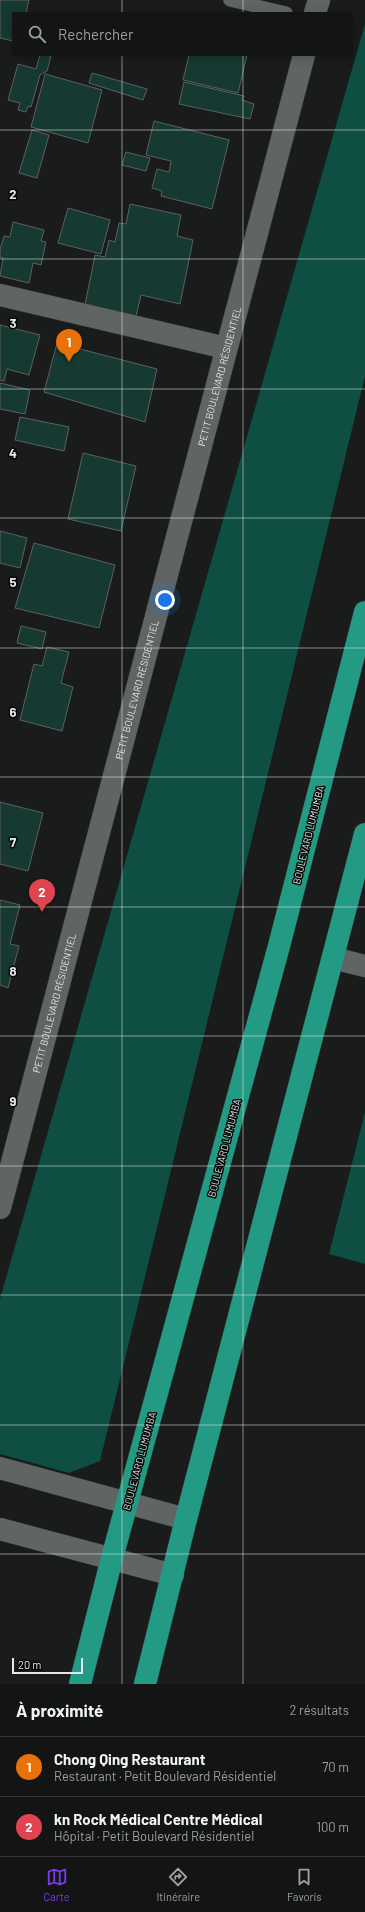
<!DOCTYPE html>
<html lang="fr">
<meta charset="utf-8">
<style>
:root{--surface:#131514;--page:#1c1e1d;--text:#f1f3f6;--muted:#9d9fa0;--line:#323434;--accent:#7c3aed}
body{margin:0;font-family:Barlow,sans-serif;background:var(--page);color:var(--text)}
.scale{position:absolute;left:12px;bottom:10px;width:71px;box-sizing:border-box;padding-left:4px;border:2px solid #e5e7e6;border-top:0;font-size:11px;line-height:14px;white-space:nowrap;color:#e5e7e6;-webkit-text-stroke:3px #050706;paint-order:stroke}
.you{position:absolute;left:165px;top:600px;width:14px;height:14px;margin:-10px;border:3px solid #fff;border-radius:50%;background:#1a73e8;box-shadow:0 0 0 6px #1a73e833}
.badge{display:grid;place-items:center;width:26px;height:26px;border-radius:50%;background:var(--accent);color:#fff;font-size:13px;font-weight:700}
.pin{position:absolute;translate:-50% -33px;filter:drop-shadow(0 1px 2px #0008)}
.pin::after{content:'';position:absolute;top:21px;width:14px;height:12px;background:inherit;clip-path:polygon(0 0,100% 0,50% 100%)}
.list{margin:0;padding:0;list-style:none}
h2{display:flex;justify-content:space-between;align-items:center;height:52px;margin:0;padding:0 16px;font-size:17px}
h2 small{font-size:13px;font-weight:400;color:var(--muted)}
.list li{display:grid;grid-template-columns:26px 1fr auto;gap:12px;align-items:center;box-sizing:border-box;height:60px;padding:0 16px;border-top:1px solid var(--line)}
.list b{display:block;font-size:15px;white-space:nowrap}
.list p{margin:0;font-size:13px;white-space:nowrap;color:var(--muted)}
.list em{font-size:13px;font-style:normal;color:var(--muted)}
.icon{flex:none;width:22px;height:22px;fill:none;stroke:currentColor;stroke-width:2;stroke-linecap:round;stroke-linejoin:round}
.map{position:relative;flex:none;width:365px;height:1684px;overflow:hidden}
.search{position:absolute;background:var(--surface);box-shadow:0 2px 10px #0003;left:12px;right:12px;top:12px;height:44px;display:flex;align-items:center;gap:10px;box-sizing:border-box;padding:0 14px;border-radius:0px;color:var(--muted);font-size:15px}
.sheet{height:172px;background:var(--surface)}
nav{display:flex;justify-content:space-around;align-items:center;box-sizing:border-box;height:56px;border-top:1px solid var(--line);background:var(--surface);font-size:11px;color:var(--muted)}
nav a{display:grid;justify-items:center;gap:2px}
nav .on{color:var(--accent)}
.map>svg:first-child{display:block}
</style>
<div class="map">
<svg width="365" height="1684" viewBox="0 0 365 1684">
<rect width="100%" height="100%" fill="#191c1b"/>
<path fill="#0f4e42" d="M 365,24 L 365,376 L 100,1461 L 69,1473 L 0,1454 L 0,1299 Z
M 365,1112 L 365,1264 L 329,1254 Z"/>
<path fill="#163931" stroke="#5c615f" d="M 0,0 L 29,0 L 26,13 L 13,13 L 13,41 L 0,38 Z
M 40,55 L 51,56 L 47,71 L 40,75 L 31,107 L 28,106 L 26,112 L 18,110 L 20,103 L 8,100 L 18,64 L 36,69 Z
M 189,55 L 247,55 L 238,93 L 183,80 Z
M 92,73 L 147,89 L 143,100 L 89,83 Z
M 45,74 L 102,90 L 88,143 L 31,127 Z
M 184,82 L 244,96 L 242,100 L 254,104 L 250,119 L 179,104 Z
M 154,121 L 229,140 L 212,209 L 161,196 L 162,191 L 152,188 L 157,169 L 169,172 L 171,161 L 146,155 Z
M 32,130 L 49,135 L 37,178 L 19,173 Z
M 126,152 L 150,158 L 146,171 L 122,165 Z
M 130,204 L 181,215 L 177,236 L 193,240 L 180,304 L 141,295 L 136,316 L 85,305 L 95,255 L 105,257 L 109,240 L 115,242 L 119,223 L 126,224 Z
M 68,208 L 110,220 L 101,254 L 58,243 Z
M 13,222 L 44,230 L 41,241 L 46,242 L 41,265 L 33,263 L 29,283 L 0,276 L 3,258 L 0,257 L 0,250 L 4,236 L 10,237 Z
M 0,325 L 40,335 L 29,375 L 7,369 L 4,381 L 0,380 Z
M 57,343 L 157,369 L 145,422 L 44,392 Z
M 0,383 L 30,390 L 25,414 L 0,409 Z
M 20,417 L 69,427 L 64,451 L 15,440 Z
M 83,453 L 136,466 L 121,531 L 68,519 Z
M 0,531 L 27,538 L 20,568 L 0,563 Z
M 34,543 L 115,565 L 99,628 L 15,608 Z
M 21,626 L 46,632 L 42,649 L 17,643 Z
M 47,647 L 69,652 L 61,683 L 73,687 L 62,731 L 20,720 L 34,664 L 42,666 Z
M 0,802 L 43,813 L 28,871 L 0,864 Z
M 0,900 L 20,905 L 10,944 L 19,946 L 8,988 L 0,985 Z"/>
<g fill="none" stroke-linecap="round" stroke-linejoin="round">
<g stroke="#363837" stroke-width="14">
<path id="lane" d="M 230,0 L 286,13"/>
</g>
<g stroke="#363837" stroke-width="23">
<path id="street" d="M 0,295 L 226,348
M 333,958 L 365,966"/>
</g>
<g stroke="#363837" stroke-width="23">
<g id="secondary">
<path d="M 315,13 L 319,0"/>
<path id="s1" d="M 0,1208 L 304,55"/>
<path d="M 0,1468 L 186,1519"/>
<path d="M 0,1529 L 173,1575"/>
</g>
</g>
<g stroke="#363837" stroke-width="23">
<path id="highway" d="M 80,1684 L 112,1558 L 279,946 L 365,612
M 145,1684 L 186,1519 L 365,834"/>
</g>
<use href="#lane" stroke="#606564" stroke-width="13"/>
<use href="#street" stroke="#606564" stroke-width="22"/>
<use href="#secondary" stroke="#606564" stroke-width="22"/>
<use href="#highway" stroke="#239a83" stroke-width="22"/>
</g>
<path fill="none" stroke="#e5e7e6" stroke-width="1" stroke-opacity="0.55" d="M 122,0 L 122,13M 243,0 L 243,13M 122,55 L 122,1684M 243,55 L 243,1684M 0,130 L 365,130M 0,259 L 365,259M 0,389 L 365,389M 0,518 L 365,518M 0,648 L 365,648M 0,777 L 365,777M 0,907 L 365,907M 0,1036 L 365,1036M 0,1166 L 365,1166M 0,1295 L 365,1295M 0,1425 L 365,1425M 0,1554 L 365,1554"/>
<g text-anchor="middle" stroke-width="3" stroke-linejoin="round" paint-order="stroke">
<g font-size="10" fill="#e5e7e6" stroke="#050706">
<text dy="4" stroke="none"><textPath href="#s1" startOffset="860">PETIT BOULEVARD RÉSIDENTIEL</textPath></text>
<text dy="4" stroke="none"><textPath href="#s1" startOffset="536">PETIT BOULEVARD RÉSIDENTIEL</textPath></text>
<text transform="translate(308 835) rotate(-76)" y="4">BOULEVARD LUMUMBA</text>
<text dy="4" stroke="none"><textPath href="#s1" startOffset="212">PETIT BOULEVARD RÉSIDENTIEL</textPath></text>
<text transform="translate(224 1148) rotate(-75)" y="4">BOULEVARD LUMUMBA</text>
<text transform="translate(139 1461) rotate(-75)" y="4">BOULEVARD LUMUMBA</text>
</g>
</g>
<g font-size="13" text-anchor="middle" font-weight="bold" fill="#e5e7e6" stroke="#050706" stroke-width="3" stroke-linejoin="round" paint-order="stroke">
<text x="13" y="199">2</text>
<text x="13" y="328">3</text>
<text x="13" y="458">4</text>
<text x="13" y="587">5</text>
<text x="13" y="717">6</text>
<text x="13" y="847">7</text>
<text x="13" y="976">8</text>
<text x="13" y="1106">9</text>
</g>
</svg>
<div class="scale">20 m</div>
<div class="you"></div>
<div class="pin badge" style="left:69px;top:362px;background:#e8710a">1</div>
<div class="pin badge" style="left:42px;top:912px;background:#e0444e">2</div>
<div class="search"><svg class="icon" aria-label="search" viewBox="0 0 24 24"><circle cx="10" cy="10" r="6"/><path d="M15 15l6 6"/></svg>Rechercher</div>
</div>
<section class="sheet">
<h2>À proximité<small>2 résultats</small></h2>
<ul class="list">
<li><span class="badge" style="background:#e8710a">1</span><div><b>Chong Qing Restaurant</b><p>Restaurant · Petit Boulevard Résidentiel</p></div><em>70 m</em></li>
<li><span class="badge" style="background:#e0444e">2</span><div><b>kn Rock Médical Centre Médical</b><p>Hôpital · Petit Boulevard Résidentiel</p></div><em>100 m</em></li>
</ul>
</section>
<nav>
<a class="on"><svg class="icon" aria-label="map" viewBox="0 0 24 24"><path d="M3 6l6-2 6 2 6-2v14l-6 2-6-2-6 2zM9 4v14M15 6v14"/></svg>Carte</a>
<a><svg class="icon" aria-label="directions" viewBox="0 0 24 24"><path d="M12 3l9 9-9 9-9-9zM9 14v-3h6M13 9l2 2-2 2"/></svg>Itinéraire</a>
<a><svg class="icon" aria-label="saved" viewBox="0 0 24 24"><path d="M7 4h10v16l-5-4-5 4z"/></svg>Favoris</a>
</nav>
